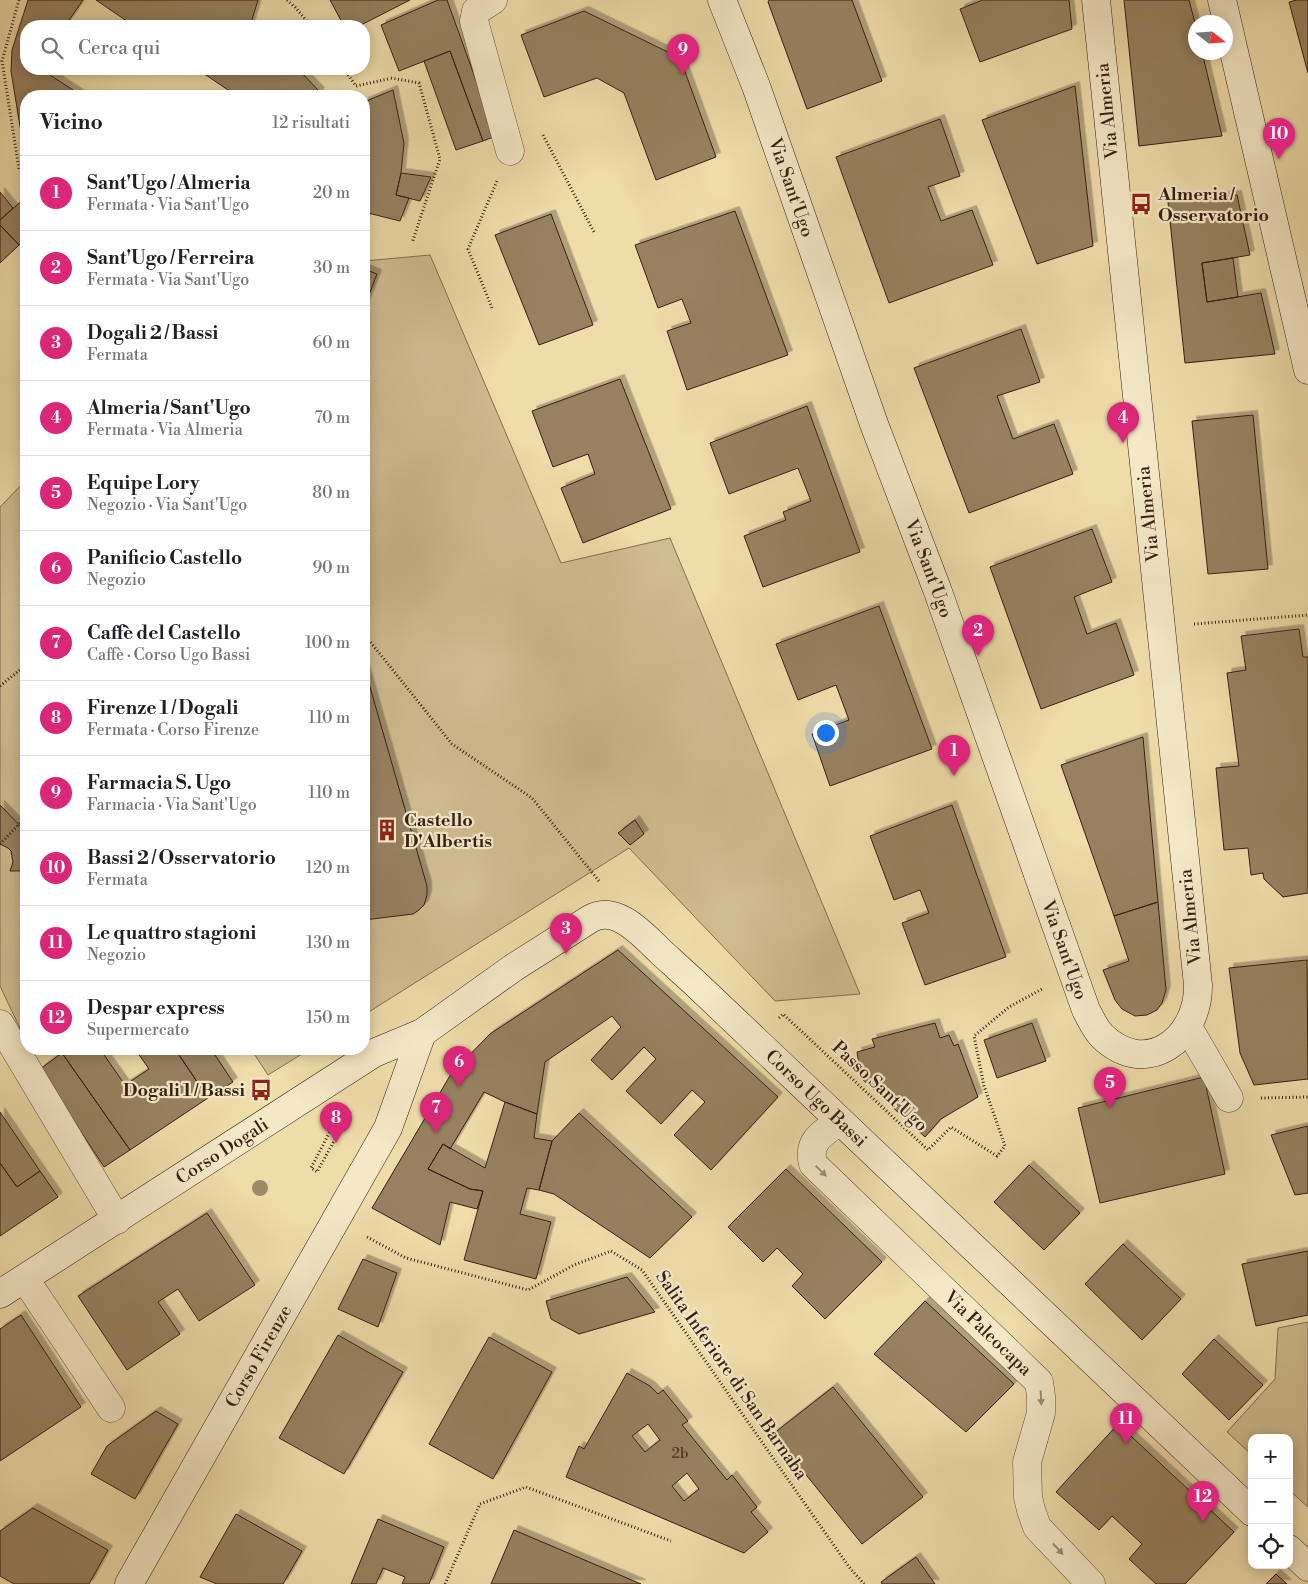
<!DOCTYPE html>
<html lang="it">
<meta charset="utf-8">
<style>
:root{--surface:#fff;--page:#f2f2f2;--text:#202124;--muted:#757577;--line:#e0e0e0;--accent:#db2777}
body{margin:0;font-family:"Libre Bodoni",serif;background:var(--page);color:var(--text)}
.controls{position:absolute;right:15px;bottom:15px;display:grid;overflow:hidden;border-radius:10px;box-shadow:0 2px 12px #0003}
.controls button{width:45px;height:45px;display:grid;place-items:center;padding:0;border:0;border-bottom:1px solid var(--line);background:var(--surface);color:var(--text);font:25px sans-serif}
.compass{position:absolute;left:1188px;top:15px;width:45px;height:45px;border-radius:50%;background:var(--surface);box-shadow:0 2px 12px #0003;rotate:107deg}
.you{position:absolute;left:825px;top:732px;width:18px;height:18px;margin:-12px;border:4px solid #fff;border-radius:50%;background:#1a73e8;box-shadow:0 0 0 8px #1a73e833}
.badge{display:grid;place-items:center;width:32px;height:32px;border-radius:50%;background:var(--accent);color:#fff;font-size:16px;font-weight:700}
.pin{position:absolute;translate:-50% -41px;filter:drop-shadow(0 1px 2px #0008)}
.pin::after{content:'';position:absolute;top:26px;width:18px;height:15px;background:inherit;clip-path:polygon(0 0,100% 0,50% 100%)}
.list{margin:0;padding:0;list-style:none}
h2{display:flex;justify-content:space-between;align-items:center;height:65px;margin:0;padding:0 20px;font-size:21px}
h2 small{font-size:16px;font-weight:400;color:var(--muted)}
.list li{display:grid;grid-template-columns:32px 1fr auto;gap:15px;align-items:center;box-sizing:border-box;height:75px;padding:0 20px;border-top:1px solid var(--line)}
.list b{display:block;font-size:19px;white-space:nowrap}
.list p{margin:0;font-size:16px;white-space:nowrap;color:var(--muted)}
.list em{font-size:16px;font-style:normal;color:var(--muted)}
.icon{flex:none;width:28px;height:28px;fill:none;stroke:currentColor;stroke-width:2;stroke-linecap:round;stroke-linejoin:round}
.map{position:relative;flex:none;width:1308px;height:1584px;overflow:hidden}
.search{position:absolute;background:var(--surface);box-shadow:0 2px 12px #0003;left:20px;top:20px;width:350px;height:55px;display:flex;align-items:center;gap:12px;box-sizing:border-box;padding:0 18px;border-radius:20px;color:var(--muted);font-size:19px}
.panel{position:absolute;background:var(--surface);box-shadow:0 2px 12px #0003;left:20px;top:90px;width:350px;height:965px;border-radius:20px}
.map>svg:first-child{display:block}
</style>
<div class="map">
<svg width="1308" height="1584" viewBox="0 0 1308 1584">
<defs>
<filter id="shadow"><feDropShadow dx="4.5" dy="-4.5" stdDeviation="0" flood-color="#0004"/></filter>
</defs>
<rect width="100%" height="100%" fill="#eedca9"/>
<filter id="stains"><feTurbulence type="fractalNoise" baseFrequency=".004" numOctaves="4"/><feColorMatrix values="0 0 0 0 .2 0 0 0 0 .09 0 0 0 0 .02 0 0 0 .5 -.17"/></filter>
<radialGradient id="worn" r=".72"><stop offset=".6" stop-color="#630" stop-opacity="0"/><stop offset="1" stop-color="#630" stop-opacity=".3"/></radialGradient>
<path fill="#cfbc90" stroke="#846e52" d="M 430,255 L 561,563 L 670,538 L 860,994 L 775,1001 L 629,848 L 364,1015 L 364,261 Z
M 26,480 L 26,1041 L 0,986 L 0,507 Z
M 251,1049 L 310,1049 L 268,1075 Z
M 1308,1322 L 1308,1507 L 1289,1490 L 1289,1438 L 1252,1438 L 1252,1455 L 1227,1432 L 1275,1379 L 1278,1328 Z"/>
<path fill="#978161" stroke="#381f13" fill-rule="evenodd" filter="url(#shadow)" d="M 28,0 L 83,0 L 65,26 L 26,26 L 26,69 L 41,69 L 82,96 L 26,96 L 26,152 L 24,151 L 11,71 L 12,50 Z
M 96,0 L 258,0 L 250,26 L 134,26 Z
M 330,0 L 410,0 L 359,26 L 344,26 Z
M 438,0 L 447,0 L 496,136 L 483,141 L 450,51 L 399,71 L 381,25 Z
M 769,0 L 852,0 L 882,81 L 807,109 L 768,2 Z
M 983,0 L 1069,0 L 1072,29 L 980,62 L 960,9 Z
M 1124,0 L 1189,0 L 1196,27 L 1196,52 L 1202,52 L 1222,136 L 1139,146 Z
M 1297,0 L 1308,0 L 1308,73 L 1289,2 Z
M 584,11 L 680,58 L 716,157 L 656,180 L 624,93 L 597,78 L 544,97 L 521,35 Z
M 450,51 L 483,141 L 456,150 L 424,61 Z
M 197,69 L 298,69 L 320,92 L 317,96 L 237,96 Z
M 1075,86 L 1093,246 L 1037,264 L 982,120 Z
M 393,90 L 404,143 L 401,173 L 396,195 L 409,198 L 400,221 L 364,212 L 364,179 L 366,170 L 364,169 L 364,102 Z
M 940,119 L 960,176 L 928,187 L 941,221 L 972,210 L 993,265 L 889,303 L 836,157 Z
M 401,173 L 431,177 L 420,201 L 396,195 Z
M 0,192 L 13,208 L 0,220 Z
M 1237,195 L 1250,255 L 1202,263 L 1207,302 L 1261,293 L 1275,354 L 1185,363 L 1168,202 Z
M 25,198 L 26,239 L 19,245 L 0,225 L 0,220 Z
M 735,211 L 788,355 L 687,390 L 667,331 L 691,323 L 682,299 L 658,308 L 635,245 Z
M 551,214 L 593,325 L 539,345 L 495,235 Z
M 0,225 L 19,245 L 0,263 Z
M 1233,258 L 1238,297 L 1207,302 L 1202,263 Z
M 364,269 L 377,274 L 364,308 Z
M 1021,329 L 1040,382 L 997,396 L 1013,439 L 1054,424 L 1073,474 L 969,513 L 914,368 Z
M 620,379 L 671,509 L 583,543 L 561,488 L 595,474 L 588,454 L 553,467 L 532,411 Z
M 807,406 L 860,552 L 763,587 L 744,536 L 786,520 L 783,512 L 811,501 L 798,468 L 729,494 L 710,443 Z
M 1253,415 L 1268,569 L 1208,574 L 1192,421 Z
M 1092,529 L 1112,582 L 1074,597 L 1087,634 L 1116,623 L 1134,675 L 1041,709 L 990,567 Z
M 879,606 L 932,749 L 830,786 L 812,734 L 849,720 L 836,685 L 798,700 L 776,644 Z
M 1299,629 L 1303,657 L 1308,657 L 1308,893 L 1283,897 L 1264,879 L 1263,873 L 1251,875 L 1248,848 L 1224,850 L 1216,768 L 1239,766 L 1227,673 L 1246,670 L 1241,636 Z
M 364,666 L 427,886 L 427,895 L 424,905 L 419,910 L 413,914 L 364,920 Z
M 1143,737 L 1158,902 L 1114,916 L 1061,765 Z
M 0,805 L 25,831 L 24,848 L 26,848 L 26,871 L 10,871 L 13,862 L 11,851 L 8,848 L 0,844 Z
M 952,805 L 1006,957 L 925,985 L 902,923 L 929,913 L 920,890 L 894,900 L 870,836 Z
M 635,820 L 644,834 L 630,845 L 618,833 Z
M 1158,902 L 1166,990 L 1162,1003 L 1157,1010 L 1147,1015 L 1135,1016 L 1122,1009 L 1115,1000 L 1103,970 L 1129,961 L 1114,916 Z
M 618,950 L 778,1097 L 711,1170 L 674,1135 L 705,1102 L 692,1090 L 661,1124 L 626,1091 L 656,1059 L 644,1047 L 612,1080 L 591,1060 L 621,1027 L 612,1016 L 545,1062 L 537,1114 L 505,1102 L 484,1092 L 450,1149 L 443,1144 L 428,1169 L 470,1189 L 483,1191 L 477,1209 L 450,1202 L 440,1245 L 372,1208 L 451,1074 L 490,1034 Z
M 1307,960 L 1308,1079 L 1254,1085 L 1240,1053 L 1229,968 Z
M 935,1023 L 940,1038 L 949,1035 L 954,1046 L 958,1044 L 978,1097 L 941,1119 L 925,1137 L 861,1078 L 857,1052 L 875,1047 L 872,1039 Z
M 1032,1023 L 1046,1061 L 997,1078 L 984,1040 Z
M 69,1049 L 100,1049 L 125,1085 L 149,1069 L 135,1049 L 175,1049 L 208,1098 L 130,1150 L 62,1053 Z
M 175,1049 L 211,1049 L 233,1082 L 208,1098 Z
M 62,1053 L 130,1150 L 104,1167 L 40,1069 Z
M 1204,1077 L 1225,1174 L 1100,1203 L 1078,1108 Z
M 505,1102 L 537,1114 L 534,1138 L 552,1141 L 539,1190 L 527,1188 L 520,1214 L 551,1222 L 536,1279 L 464,1260 L 483,1191 L 470,1189 L 428,1169 L 443,1144 L 485,1168 Z
M 0,1112 L 40,1171 L 17,1187 L 0,1163 Z
M 579,1113 L 692,1217 L 650,1258 L 554,1194 L 539,1190 L 552,1141 Z
M 1308,1126 L 1308,1193 L 1295,1195 L 1271,1135 Z
M 0,1163 L 17,1187 L 40,1171 L 58,1197 L 0,1236 Z
M 1029,1165 L 1080,1213 L 1044,1250 L 994,1202 Z
M 786,1169 L 882,1262 L 825,1319 L 792,1286 L 803,1274 L 777,1248 L 763,1262 L 728,1227 Z
M 207,1213 L 255,1285 L 199,1321 L 178,1289 L 158,1302 L 180,1334 L 127,1370 L 78,1296 Z
M 1123,1244 L 1181,1299 L 1142,1340 L 1085,1284 Z
M 1308,1251 L 1308,1315 L 1256,1326 L 1242,1264 Z
M 363,1259 L 397,1273 L 378,1327 L 338,1309 Z
M 627,1277 L 655,1312 L 579,1334 L 551,1319 L 546,1301 Z
M 925,1301 L 1014,1384 L 966,1432 L 874,1354 Z
M 21,1315 L 81,1407 L 0,1461 L 0,1329 Z
M 338,1335 L 403,1372 L 344,1474 L 279,1438 Z
M 489,1337 L 552,1372 L 493,1479 L 429,1444 Z
M 1214,1339 L 1263,1385 L 1229,1420 L 1182,1374 Z
M 627,1373 L 650,1386 L 658,1394 L 663,1390 L 688,1421 L 682,1425 L 727,1480 L 732,1475 L 757,1507 L 751,1512 L 768,1532 L 744,1553 L 566,1477 L 579,1446 L 584,1449 ZM 648,1424 L 660,1440 L 645,1452 L 632,1436 ZM 687,1473 L 699,1489 L 684,1501 L 672,1486 Z
M 833,1387 L 923,1497 L 862,1544 L 773,1434 Z
M 156,1411 L 178,1424 L 135,1499 L 91,1474 L 107,1446 Z
M 1118,1424 L 1234,1532 L 1185,1584 L 1156,1584 L 1129,1559 L 1142,1544 L 1112,1516 L 1099,1530 L 1056,1492 Z
M 33,1508 L 108,1550 L 89,1584 L 14,1584 L 0,1576 L 0,1531 Z
M 236,1514 L 302,1551 L 283,1584 L 217,1584 L 200,1577 Z
M 378,1519 L 444,1547 L 429,1584 L 402,1584 L 405,1577 L 383,1568 L 376,1584 L 351,1584 Z
M 514,1530 L 641,1584 L 491,1584 Z
M 916,1557 L 935,1584 L 882,1584 L 881,1582 Z
M 1276,1574 L 1287,1584 L 1266,1584 Z"/>
<g fill="none" stroke-linecap="round" stroke-linejoin="round">
<g stroke="#664e38" stroke-width="29">
<g id="street">
<path d="M 493,0 L 476,11 L 474,21 L 510,151"/>
<path d="M 0,1024 L 117,1220"/>
<path d="M 1188,1027 L 1229,1098"/>
<path id="s1" d="M 839,1121 C 823,1134 807,1140 813,1164 L 1039,1382 L 1041,1396 L 1041,1413 L 1027,1462 L 1028,1497 L 1031,1510 L 1037,1527 L 1091,1584"/>
<path d="M 25,1279 L 111,1408"/>
</g>
</g>
<g stroke="#381f13" stroke-width="29">
<g id="secondary">
<path id="s2" d="M 722,0 L 756,86 L 874,424 L 937,589 L 1086,1010 C 1091,1019 1095,1029 1102,1036 C 1146,1079 1199,1039 1198,985 L 1096,0"/>
<path d="M 1222,0 L 1308,370"/>
<path id="s3" d="M 0,1294 L 374,1053 L 422,1033 L 513,968 L 590,919 C 616,903 644,936 662,953 C 673,963 685,974 696,984 L 1252,1512"/>
<path d="M 1289,1549 L 1308,1567"/>
<path id="s4" d="M 129,1584 L 388,1128 L 422,1033"/>
</g>
</g>
<path stroke="#381f13" stroke-width="3" stroke-dasharray="1 2.5" stroke-linecap="butt" d="M 19,0 L 2,61 L 19,169
M 287,0 L 295,7 L 311,26
M 344,69 L 356,86 L 388,79
M 391,78 L 419,83 L 440,159 L 412,243
M 543,135 L 594,232
M 492,308 L 468,249 L 497,181
M 1194,624 L 1308,615
M 364,634 L 452,744 L 532,798 L 599,881
M 0,686 L 26,665
M 0,844 L 26,817
M 779,1018 L 783,1014 L 928,1150 L 951,1127 L 997,1156 L 1005,1146 L 984,1086 L 974,1036 L 1009,1007 L 1042,989
M 1261,1098 L 1308,1097
M 336,1120 L 311,1168 L 317,1172 L 351,1110
M 367,1237 L 406,1258 L 528,1290 L 574,1265 L 611,1251 L 642,1270 L 849,1567 L 864,1584
M 445,1584 L 480,1504 L 526,1487 L 671,1541"/>
<use href="#street" stroke="#f4e8c7" stroke-width="28"/>
<use href="#secondary" stroke="#f4e8c7" stroke-width="28"/>
</g>
<circle fill="#9f8a68" cx="260" cy="1188" r="8"/>
<defs><path id="oneway-solid" d="M-6-.8H1V-3.2L6.5 0L1 3.2V.8H-6Z" transform="scale(1.25)"/></defs>
<g fill="#9f8e76">
<use href="#oneway-solid" transform="translate(821 1171) rotate(44)"/>
<use href="#oneway-solid" transform="translate(1041 1398) rotate(87)"/>
<use href="#oneway-solid" transform="translate(1058 1549) rotate(47)"/>
</g>
<defs>
<g id="bus-bare" transform="scale(1.725)"><path d="M-5-6H5V4H4V6H2V4H-2V6H-4V4H-5ZM-3.5-4V0h7V-4ZM-3.5 1.2v1.5H-2V1.2ZM2 1.2v1.5H3.5V1.2Z" fill="#8f2418" stroke="#f4e8c7" stroke-width="2.5" paint-order="stroke"/></g>
<g id="building-bare" transform="scale(1.725)"><path d="M-4-6H4V6H1V3H-1V6H-4ZM-2.5-4.3h1.7v1.8h-1.7ZM.8-4.3h1.7v1.8H.8ZM-2.5-1h1.7V.8h-1.7ZM.8-1h1.7V.8H.8Z" fill="#8f2418" stroke="#f4e8c7" stroke-width="2.5" paint-order="stroke"/></g>
</defs>
<g fill-rule="evenodd">
<use href="#bus-bare" x="1141" y="204"/>
<use href="#building-bare" x="387" y="830"/>
<use href="#bus-bare" x="261" y="1090"/>
</g>
<g text-anchor="middle" stroke-width="4.5" stroke-linejoin="round" paint-order="stroke">
<g font-size="15" fill="#503826">
<text x="680" y="1458">2b</text>
</g>
<g font-size="18" fill="#381f13" stroke="#f4e8c7">
<text transform="translate(1107 111) rotate(-96)" y="6">Via Almeria</text>
<text dy="6" stroke="none"><textPath href="#s2" startOffset="200">Via Sant'Ugo</textPath></text>
<text transform="translate(1148 514) rotate(-96)" y="6">Via Almeria</text>
<text dy="6" stroke="none"><textPath href="#s2" startOffset="605">Via Sant'Ugo</textPath></text>
<text transform="translate(1190 917) rotate(-96)" y="6">Via Almeria</text>
<text dy="6" stroke="none"><textPath href="#s2" startOffset="1010">Via Sant'Ugo</textPath></text>
<text transform="translate(880 1086) rotate(43)" y="6">Passo Sant'Ugo</text>
<text dy="6" stroke="none"><textPath href="#s3" startOffset="998">Corso Ugo Bassi</textPath></text>
<text dy="6" stroke="none"><textPath href="#s3" startOffset="264">Corso Dogali</textPath></text>
<text dy="6" stroke="none"><textPath href="#s1" startOffset="298">Via Paleocapa</textPath></text>
<text dy="6" stroke="none"><textPath href="#s4" startOffset="262">Corso Firenze</textPath></text>
<text transform="translate(732 1375) rotate(55)" y="6">Salita Inferiore di San Barnaba</text>
</g>
<g font-size="18" font-weight="bold" fill="#381f13" stroke="#f4e8c7" text-anchor="start">
<text x="1158" y="200">Almeria /<tspan x="1158" dy="21">Osservatorio</tspan></text>
<text x="404" y="826">Castello<tspan x="404" dy="21">D'Albertis</tspan></text>
<text x="245" y="1096" text-anchor="end">Dogali 1 / Bassi</text>
</g>
</g>
<rect width="100%" height="100%" filter="url(#stains)"/>
<rect width="100%" height="100%" fill="url(#worn)"/>
</svg>
<div class="controls">
<button>+</button>
<button>−</button>
<button><svg class="icon" aria-label="locate" viewBox="0 0 24 24"><circle cx="12" cy="12" r="6"/><path d="M12 2v4M12 18v4M2 12h4M18 12h4"/></svg></button>
</div>
<svg class="compass" viewBox="-18 -18 36 36"><path d="M0-13l5 13h-10z" fill="#e53935"/><path d="M0 13l5-13h-10z" fill="#757577"/></svg>
<div class="you"></div>
<div class="pin badge" style="left:954px;top:776px">1</div>
<div class="pin badge" style="left:978px;top:656px">2</div>
<div class="pin badge" style="left:566px;top:954px">3</div>
<div class="pin badge" style="left:1123px;top:443px">4</div>
<div class="pin badge" style="left:1110px;top:1108px">5</div>
<div class="pin badge" style="left:459px;top:1087px">6</div>
<div class="pin badge" style="left:436px;top:1133px">7</div>
<div class="pin badge" style="left:336px;top:1143px">8</div>
<div class="pin badge" style="left:683px;top:75px">9</div>
<div class="pin badge" style="left:1279px;top:159px">10</div>
<div class="pin badge" style="left:1126px;top:1444px">11</div>
<div class="pin badge" style="left:1203px;top:1522px">12</div>
<div class="search"><svg class="icon" aria-label="search" viewBox="0 0 24 24"><circle cx="10" cy="10" r="6"/><path d="M15 15l6 6"/></svg>Cerca qui</div>
<section class="panel">
<h2>Vicino<small>12 risultati</small></h2>
<ul class="list">
<li><span class="badge">1</span><div><b>Sant'Ugo / Almeria</b><p>Fermata · Via Sant'Ugo</p></div><em>20 m</em></li>
<li><span class="badge">2</span><div><b>Sant'Ugo / Ferreira</b><p>Fermata · Via Sant'Ugo</p></div><em>30 m</em></li>
<li><span class="badge">3</span><div><b>Dogali 2 / Bassi</b><p>Fermata</p></div><em>60 m</em></li>
<li><span class="badge">4</span><div><b>Almeria / Sant'Ugo</b><p>Fermata · Via Almeria</p></div><em>70 m</em></li>
<li><span class="badge">5</span><div><b>Equipe Lory</b><p>Negozio · Via Sant'Ugo</p></div><em>80 m</em></li>
<li><span class="badge">6</span><div><b>Panificio Castello</b><p>Negozio</p></div><em>90 m</em></li>
<li><span class="badge">7</span><div><b>Caffè del Castello</b><p>Caffè · Corso Ugo Bassi</p></div><em>100 m</em></li>
<li><span class="badge">8</span><div><b>Firenze 1 / Dogali</b><p>Fermata · Corso Firenze</p></div><em>110 m</em></li>
<li><span class="badge">9</span><div><b>Farmacia S. Ugo</b><p>Farmacia · Via Sant'Ugo</p></div><em>110 m</em></li>
<li><span class="badge">10</span><div><b>Bassi 2 / Osservatorio</b><p>Fermata</p></div><em>120 m</em></li>
<li><span class="badge">11</span><div><b>Le quattro stagioni</b><p>Negozio</p></div><em>130 m</em></li>
<li><span class="badge">12</span><div><b>Despar express</b><p>Supermercato</p></div><em>150 m</em></li>
</ul>
</section>
</div>
